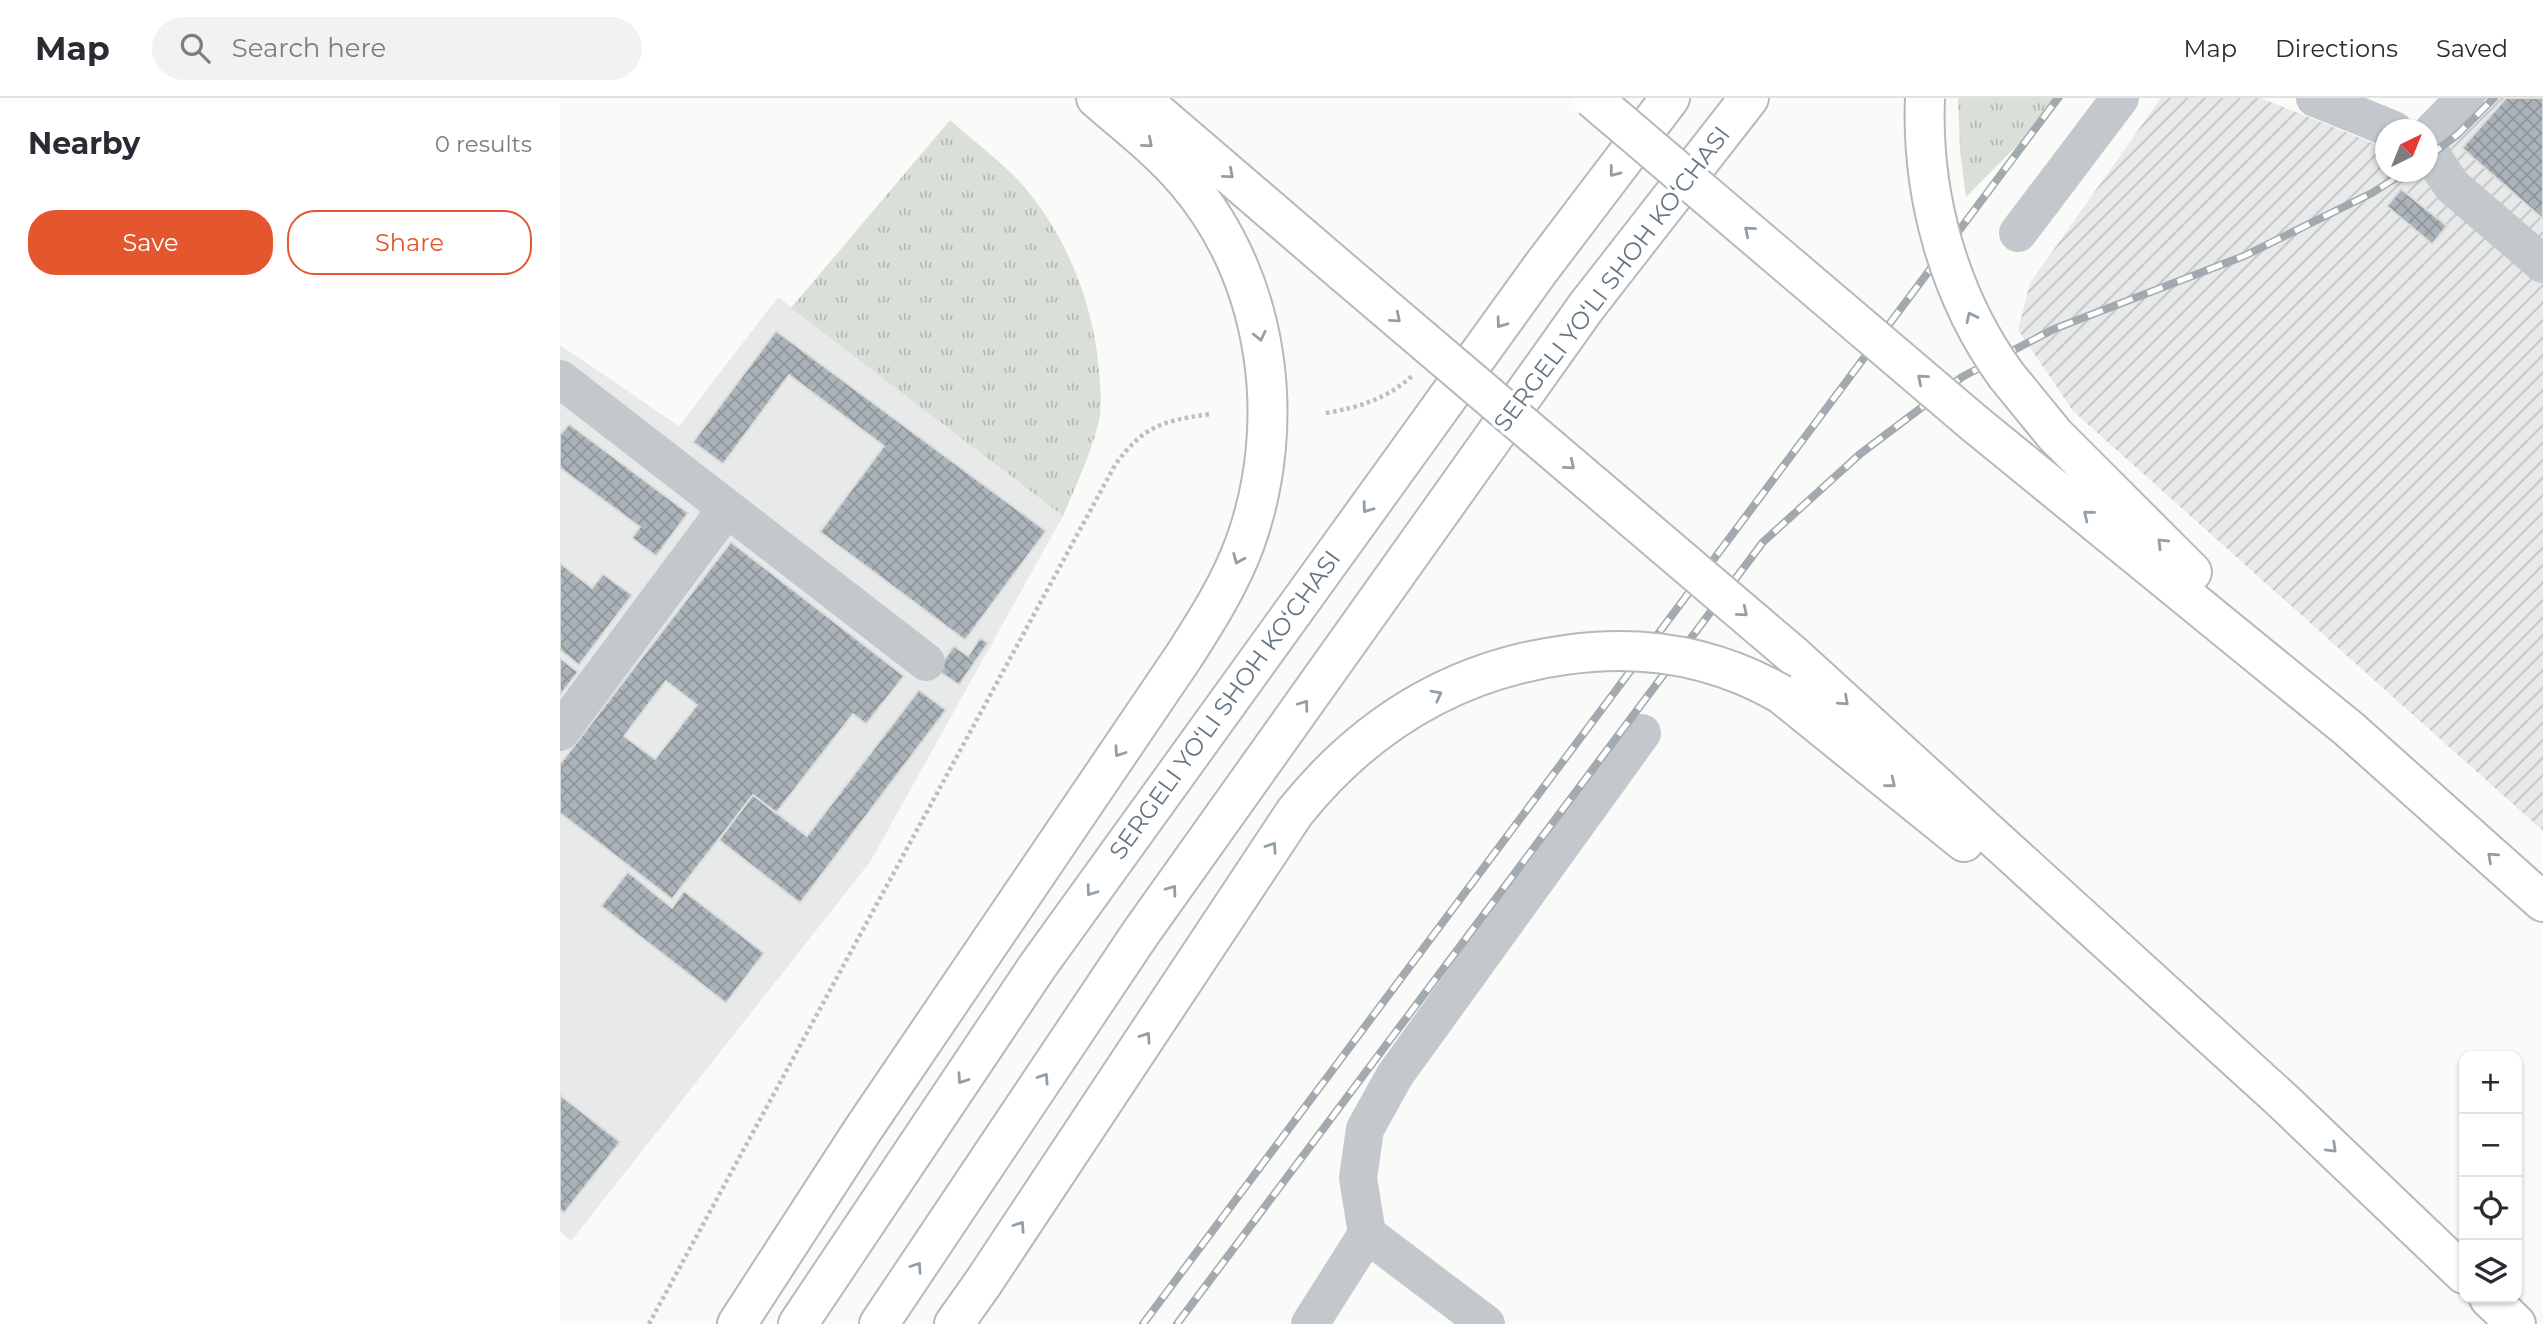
<!DOCTYPE html>
<meta charset="utf-8">
<style>
:root{--surface:#fff;--page:#f2f2f3;--text:#2b2b33;--muted:#7c7c81;--line:#e1e1e2;--accent:#e4572e}
body{margin:0;font-family:Montserrat,sans-serif;background:var(--page);color:var(--text)}
.controls{position:absolute;right:21px;bottom:21px;display:grid;overflow:hidden;border-radius:14px;box-shadow:0 2px 5px #0004}
.controls button{width:63px;height:63px;display:grid;place-items:center;padding:0;border:0;border-bottom:2px solid var(--line);background:var(--surface);color:var(--text);font:35px sans-serif}
.compass{position:absolute;left:1815px;top:21px;width:63px;height:63px;border-radius:50%;background:var(--surface);box-shadow:0 2px 5px #0004;rotate:43deg}
.list{margin:0;padding:0;list-style:none}
h2{display:flex;justify-content:space-between;align-items:center;height:91px;margin:0;padding:0 28px;font-size:30px}
h2 small{font-size:23px;font-weight:400;color:var(--muted)}
.actions{display:flex;gap:14px;padding:21px 28px}
.actions a{flex:1;padding:16px 0;border:2px solid var(--accent);border-radius:28px;text-align:center;font-size:24px;color:var(--accent)}
.actions .main{background:var(--accent);color:#fff}
.icon{flex:none;width:38px;height:38px;fill:none;stroke:currentColor;stroke-width:2;stroke-linecap:round;stroke-linejoin:round}
.map{position:relative;flex:none;width:1983px;height:1226px;overflow:hidden}
header{display:flex;align-items:center;gap:42px;box-sizing:border-box;height:98px;padding:0 35px;background:var(--surface);border-bottom:2px solid var(--line)}
header strong{font-size:33px}
nav{display:flex;gap:38px;margin-inline-start:auto;font-size:24px}
.search{width:490px;height:63px;background:var(--page);display:flex;align-items:center;gap:18px;box-sizing:border-box;padding:0 24px;border-radius:38px;color:var(--muted);font-size:26px}
main{display:flex}
aside{flex:1;background:var(--surface)}
.map>svg:first-child{display:block}
</style>
<header>
<strong>Map</strong>
<div class="search"><svg class="icon" aria-label="search" viewBox="0 0 24 24"><circle cx="10" cy="10" r="6"/><path d="M15 15l6 6"/></svg>Search here</div>
<nav><a>Map</a><a>Directions</a><a>Saved</a></nav>
</header>
<main>
<aside>
<h2>Nearby<small>0 results</small></h2>
<ul class="list">
</ul>
<div class="actions"><a class="main">Save</a><a>Share</a></div>
</aside>
<div class="map">
<svg width="1983" height="1226" viewBox="0 0 1983 1226">
<defs>
<pattern id="industrial-furrows" width="10" height="10" patternUnits="userSpaceOnUse" patternTransform="scale(1.75)"><rect width="10" height="10" fill="#e8e9e9"/><path d="M-1 1l2-2M0 10L10 0M9 11l2-2" fill="none" stroke="#c0c1c2"/></pattern>
<pattern id="grass-tufts" width="24" height="20" patternUnits="userSpaceOnUse" patternTransform="scale(1.75)"><rect width="24" height="20" fill="#dadfd7"/><path d="M3 7l-1-3M5 7V3M7 7l1-3M15 17l-1-3M17 17v-4M19 17l1-3" fill="none" stroke="#b4b9b4"/></pattern>
<pattern id="building-cross-hatch" width="8" height="8" patternUnits="userSpaceOnUse" patternTransform="scale(1.75)"><rect width="8" height="8" fill="#aab3b9"/><path d="M0 0l8 8M0 8l8-8" fill="none" stroke="#8e969c"/></pattern>
</defs>
<rect width="100%" height="100%" fill="#fafaf8"/>
<path fill="#e8e9e9" d="M 218,199 L 503,418 L 310,764 L 11,1143 L 0,1133 L 0,247 L 119,328 Z"/>
<path fill="url(#industrial-furrows)" d="M 1601,0 L 1701,0 L 1825,50 L 1826,74 L 1868,74 L 1887,0 L 1983,0 L 1983,733 L 1513,313 L 1458,232 L 1470,185 Z"/>
<path fill="url(#grass-tufts)" d="M 1398,0 L 1504,0 L 1406,99 L 1400,53 Z
M 390,22 C 412,42 438,61 458,82 C 501,129 528,191 537,254 C 539,276 543,302 539,323 C 531,356 516,387 503,418 L 231,210 Z"/>
<path fill="url(#building-cross-hatch)" stroke="#dcdcda" stroke-width="2" fill-rule="evenodd" d="M 1946,0 L 1983,0 L 1983,121 L 1902,50 Z
M 1841,91 L 1887,128 L 1872,146 L 1827,108 Z
M 216,233 L 486,433 L 405,542 L 260,434 L 324,348 L 229,277 L 163,366 L 133,344 Z
M 9,326 L 128,415 L 96,458 L 72,440 L 80,429 L 0,370 L 0,337 Z
M 171,444 L 344,578 L 306,626 L 293,616 L 216,715 L 193,697 L 112,801 L 0,715 L 0,666 ZM 106,583 L 137,607 L 95,661 L 64,638 Z
M 0,465 L 32,490 L 43,476 L 72,497 L 19,567 L 0,552 Z
M 420,540 L 428,545 L 399,587 L 377,572 L 394,548 L 408,558 Z
M 0,560 L 18,574 L 0,597 Z
M 359,592 L 386,612 L 240,805 L 159,742 L 193,697 L 247,738 Z
M 68,774 L 112,810 L 124,793 L 204,855 L 166,905 L 41,808 Z
M 0,997 L 60,1044 L 4,1115 L 0,1112 Z"/>
<g fill="none" stroke-linecap="round" stroke-linejoin="round">
<g stroke="#b5babe" stroke-width="42">
<path id="major" d="M 238,1226 L 477,869 L 981,170 L 1110,0
M 319,1226 L 580,836 L 1026,209 L 1189,0"/>
</g>
<g stroke="#b4b9bd" stroke-width="42">
<path id="highway" d="M 580,0 L 784,175
M 1446,277 L 1495,337 L 1632,474
M 1414,325 L 1789,631 L 1983,804
M 1233,557 L 1723,1003 L 1904,1176
M 1221,596 L 1404,744
M 1929,1200 L 1956,1226
M 177,1226 L 302,1033 L 624,558 C 647,522 670,486 685,445 C 728,325 710,182 626,83 C 600,52 567,27 536,0
M 394,1226 L 423,1185"/>
</g>
<path stroke="#bbbfc2" stroke-width="4.5" stroke-dasharray="3.5 3.5" stroke-linecap="butt" d="M 766,315 C 800,309 827,301 853,277
M 89,1226 L 555,367 C 584,327 603,323 650,316"/>
<path stroke="#c3c8cc" stroke-width="38" d="M 1755,0 L 1834,32
M 1868,38 L 1905,0
M 1868,52 L 1892,88 L 1983,166
M 1458,135 L 1560,0
M 0,281 L 366,564
M 0,634 L 167,410
M 807,1136 L 926,1226
M 750,1226 L 807,1136 L 798,1080 L 805,1031 L 835,977 L 1082,635"/>
<use href="#major" stroke="#fff" stroke-width="38"/>
<use href="#highway" stroke="#fff" stroke-width="38"/>
<g stroke="#a2aab0" stroke-width="8">
<path id="rail" d="M 1868,59 L 1898,36 L 1934,0
M 583,1226 L 1498,0
M 617,1226 L 1203,444 L 1300,356 L 1402,279 L 1494,231 L 1684,158 L 1812,95 L 1845,74"/>
</g>
<use href="#rail" stroke="#fff" stroke-width="5" stroke-dasharray="16" stroke-linecap="butt"/>
<g stroke="#b4b9bd" stroke-width="42" stroke-linecap="butt">
<path id="highway-bridge" d="M 1032,0 L 1414,325
M 1365,0 C 1361,97 1389,198 1446,277
M 784,175 L 1233,557
M 423,1185 L 735,714 C 805,627 894,572 1005,557 C 1081,546 1153,557 1221,596"/>
</g>
<use href="#highway-bridge" stroke="#fff" stroke-width="38"/>
</g>
<defs><path id="oneway-chevron" d="M-2-3.5L2.5 0L-2 3.5" fill="none" stroke-width="1.6" stroke-linecap="round" stroke-linejoin="round" transform="scale(1.75)"/></defs>
<g stroke="#939fa8">
<use href="#oneway-chevron" transform="translate(588 45) rotate(41)"/>
<use href="#oneway-chevron" transform="translate(1054 74) rotate(127)"/>
<use href="#oneway-chevron" transform="translate(669 76) rotate(41)"/>
<use href="#oneway-chevron" transform="translate(1189 133) rotate(-140)"/>
<use href="#oneway-chevron" transform="translate(1411 219) rotate(-116)"/>
<use href="#oneway-chevron" transform="translate(836 220) rotate(40)"/>
<use href="#oneway-chevron" transform="translate(941 225) rotate(126)"/>
<use href="#oneway-chevron" transform="translate(700 238) rotate(77)"/>
<use href="#oneway-chevron" transform="translate(1362 281) rotate(-140)"/>
<use href="#oneway-chevron" transform="translate(1010 367) rotate(40)"/>
<use href="#oneway-chevron" transform="translate(807 410) rotate(126)"/>
<use href="#oneway-chevron" transform="translate(1528 417) rotate(-141)"/>
<use href="#oneway-chevron" transform="translate(1602 445) rotate(-135)"/>
<use href="#oneway-chevron" transform="translate(678 461) rotate(113)"/>
<use href="#oneway-chevron" transform="translate(1183 514) rotate(40)"/>
<use href="#oneway-chevron" transform="translate(877 597) rotate(-28)"/>
<use href="#oneway-chevron" transform="translate(1284 603) rotate(42)"/>
<use href="#oneway-chevron" transform="translate(744 607) rotate(-54)"/>
<use href="#oneway-chevron" transform="translate(559 654) rotate(124)"/>
<use href="#oneway-chevron" transform="translate(1331 685) rotate(39)"/>
<use href="#oneway-chevron" transform="translate(712 749) rotate(-56)"/>
<use href="#oneway-chevron" transform="translate(1932 759) rotate(-138)"/>
<use href="#oneway-chevron" transform="translate(612 792) rotate(-54)"/>
<use href="#oneway-chevron" transform="translate(531 793) rotate(126)"/>
<use href="#oneway-chevron" transform="translate(586 939) rotate(-56)"/>
<use href="#oneway-chevron" transform="translate(484 980) rotate(-56)"/>
<use href="#oneway-chevron" transform="translate(402 981) rotate(124)"/>
<use href="#oneway-chevron" transform="translate(1772 1050) rotate(44)"/>
<use href="#oneway-chevron" transform="translate(460 1128) rotate(-56)"/>
<use href="#oneway-chevron" transform="translate(357 1169) rotate(-56)"/>
</g>
<g text-anchor="middle" stroke-width="7" stroke-linejoin="round" paint-order="stroke">
<g font-size="24" fill="#657683" stroke="#fff">
<text transform="translate(1052 181) rotate(-53)" y="8">SERGELI YO‘LI SHOH KO‘CHASI</text>
<text transform="translate(665 607) rotate(-54)" y="8">SERGELI YO‘LI SHOH KO‘CHASI</text>
</g>
</g>
</svg>
<div class="controls">
<button>+</button>
<button>−</button>
<button><svg class="icon" aria-label="locate" viewBox="0 0 24 24"><circle cx="12" cy="12" r="6"/><path d="M12 2v4M12 18v4M2 12h4M18 12h4"/></svg></button>
<button><svg class="icon" aria-label="layers" viewBox="0 0 24 24"><path d="M12 4l9 5-9 5-9-5zM3 14l9 5 9-5"/></svg></button>
</div>
<svg class="compass" viewBox="-18 -18 36 36"><path d="M0-13l5 13h-10z" fill="#e53935"/><path d="M0 13l5-13h-10z" fill="#7c7c81"/></svg>
</div>
</main>
